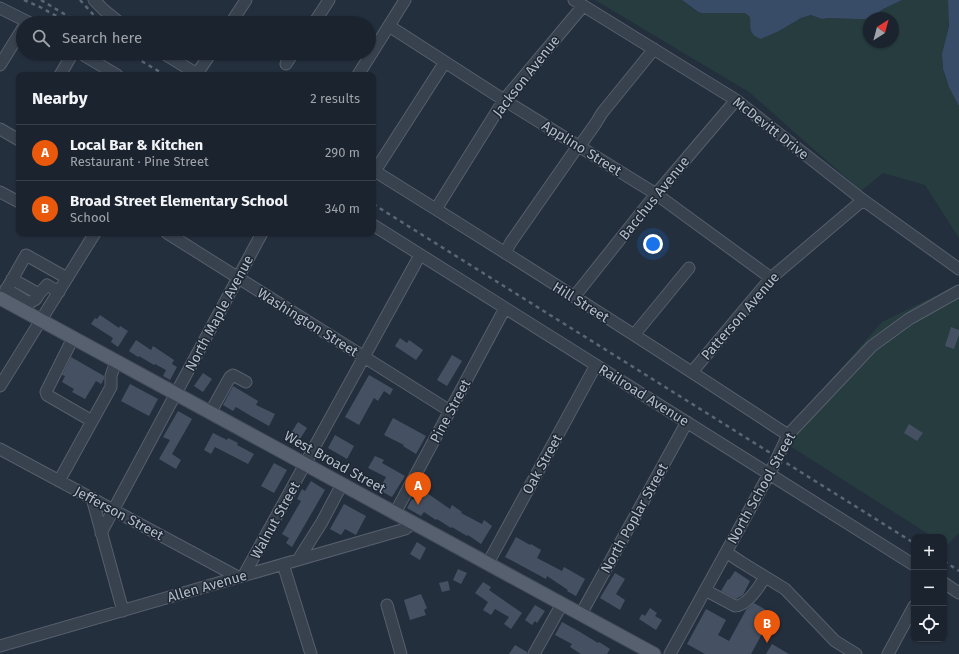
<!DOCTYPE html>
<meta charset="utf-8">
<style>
:root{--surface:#1b232e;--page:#242b36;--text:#f1f3f6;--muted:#a0a4aa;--line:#39404a;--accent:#ea580c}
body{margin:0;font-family:"Fira Sans",sans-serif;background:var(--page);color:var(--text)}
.controls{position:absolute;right:12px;bottom:12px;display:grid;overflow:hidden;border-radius:8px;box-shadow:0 1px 3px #0004}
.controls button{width:36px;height:36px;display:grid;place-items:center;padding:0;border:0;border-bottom:1px solid var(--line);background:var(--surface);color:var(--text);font:20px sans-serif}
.compass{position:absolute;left:863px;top:12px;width:36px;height:36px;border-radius:50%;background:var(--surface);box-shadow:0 1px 3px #0004;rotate:36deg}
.you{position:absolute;left:653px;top:244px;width:14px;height:14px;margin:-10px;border:3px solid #fff;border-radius:50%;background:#1a73e8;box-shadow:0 0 0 6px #1a73e833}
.badge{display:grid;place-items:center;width:26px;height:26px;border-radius:50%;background:var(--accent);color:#fff;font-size:13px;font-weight:700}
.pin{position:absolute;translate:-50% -33px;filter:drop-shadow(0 1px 2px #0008)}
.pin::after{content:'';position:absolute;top:21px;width:14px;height:12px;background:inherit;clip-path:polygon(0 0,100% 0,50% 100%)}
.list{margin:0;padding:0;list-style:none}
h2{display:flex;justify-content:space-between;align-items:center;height:52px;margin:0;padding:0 16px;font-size:17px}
h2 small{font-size:13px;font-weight:400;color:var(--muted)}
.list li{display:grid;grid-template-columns:26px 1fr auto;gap:12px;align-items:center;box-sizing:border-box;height:56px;padding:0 16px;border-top:1px solid var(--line)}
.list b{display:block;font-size:15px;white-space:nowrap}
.list p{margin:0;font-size:13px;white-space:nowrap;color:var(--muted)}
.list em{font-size:13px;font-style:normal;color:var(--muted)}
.icon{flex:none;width:22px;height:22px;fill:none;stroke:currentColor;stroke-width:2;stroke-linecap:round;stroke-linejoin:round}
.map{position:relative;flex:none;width:959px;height:654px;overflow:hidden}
.search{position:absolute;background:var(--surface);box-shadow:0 1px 3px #0004;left:16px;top:16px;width:360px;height:44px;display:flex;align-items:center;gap:10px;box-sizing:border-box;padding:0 14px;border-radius:22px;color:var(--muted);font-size:15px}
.panel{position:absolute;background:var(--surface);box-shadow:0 1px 3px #0004;left:16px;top:72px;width:360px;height:164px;border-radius:8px}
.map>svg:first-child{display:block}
</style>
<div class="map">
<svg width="959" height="654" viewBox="0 0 959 654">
<rect width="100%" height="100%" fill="#242f3e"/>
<path fill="#263c3f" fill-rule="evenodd" d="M 595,0 L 682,0 L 697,12 L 702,13 L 745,13 L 750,17 L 751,33 L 761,39 L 779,31 L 801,18 L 811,15 L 822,19 L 829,18 L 856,19 L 866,19 L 875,15 L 883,9 L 902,0 L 948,0 C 948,9 950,19 948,28 C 946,42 940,55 943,69 C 945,82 955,93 959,106 L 959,238 L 925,185 L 883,173 L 861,191 L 749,92 ZM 869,18 L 893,18 L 893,42 L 869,42 Z
M 959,284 L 959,533 L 946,546 L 944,544 L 944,537 L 933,537 L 779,439 L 882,322 Z"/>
<path fill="#394c67" d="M 682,0 L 902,0 L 883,9 L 875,15 L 866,19 L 856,19 L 829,18 L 822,19 L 811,15 L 801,18 L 779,31 L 761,39 C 748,34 751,29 750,17 L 745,13 L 702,13 L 698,12 Z
M 948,0 L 959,0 L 959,106 L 949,87 L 943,69 L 942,54 L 949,26 Z"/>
<path fill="#455162" d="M 100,315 L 119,328 L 120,326 L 128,331 L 118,347 L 111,342 L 113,338 L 91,324 L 95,318 L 97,319 Z
M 951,327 L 959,330 L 959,335 L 954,349 L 945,346 Z
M 400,338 L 407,343 L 409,340 L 423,350 L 416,360 L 395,346 Z
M 136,340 L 151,350 L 153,346 L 174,360 L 172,364 L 177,367 L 170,380 L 163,376 L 166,370 L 155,364 L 154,365 L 139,356 L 138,357 L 129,351 Z
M 452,355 L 462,361 L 447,386 L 437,380 Z
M 71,357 L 104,376 L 104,379 L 101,384 L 96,381 L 85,399 L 72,392 L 74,389 L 62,382 L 65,376 L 62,375 Z
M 203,373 L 212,379 L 203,392 L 194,386 Z
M 369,375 L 393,389 L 390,395 L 384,391 L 378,401 L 374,398 L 359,425 L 345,417 Z
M 130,384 L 158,399 L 149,416 L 121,401 Z
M 233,386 L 258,401 L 256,405 L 275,414 L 269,426 L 251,416 L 236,407 L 233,411 L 223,405 Z
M 178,411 L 192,419 L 172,454 L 181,460 L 176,469 L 159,459 L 170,440 L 163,437 Z
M 393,418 L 426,436 L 416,454 L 403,446 L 404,445 L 384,435 Z
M 298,422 L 307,428 L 298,442 L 289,436 Z
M 909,424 L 923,433 L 917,441 L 904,433 Z
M 213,433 L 227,440 L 228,438 L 238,443 L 237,445 L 254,454 L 248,464 L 215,447 L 211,454 L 204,450 Z
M 335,435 L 354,446 L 347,459 L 328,448 Z
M 375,456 L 384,460 L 382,463 L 405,476 L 392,497 L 379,490 L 386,477 L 368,468 Z
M 274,463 L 287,470 L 274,493 L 261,486 Z
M 311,481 L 325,490 L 292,547 L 286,543 L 289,538 L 282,534 L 301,501 L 297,499 L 302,489 L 305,491 Z
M 424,491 L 450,509 L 452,505 L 462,512 L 461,513 L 482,524 L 484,520 L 492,526 L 481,544 L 468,535 L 467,536 L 452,527 L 451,528 L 437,519 L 436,520 L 424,512 L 421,516 L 407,508 L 412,499 L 414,500 L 419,492 L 422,494 Z
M 344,504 L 366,516 L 356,535 L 345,529 L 341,535 L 330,529 Z
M 516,537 L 530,545 L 531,544 L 541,550 L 537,558 L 562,571 L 564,567 L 585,579 L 576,596 L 567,591 L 568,590 L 547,576 L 546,579 L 505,557 Z
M 417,542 L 426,548 L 420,560 L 410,554 Z
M 458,569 L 467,573 L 461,584 L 453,580 Z
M 735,571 L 750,581 L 743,595 L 736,599 L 721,591 L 728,579 L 729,580 Z
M 615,573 L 625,579 L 616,594 L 625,600 L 620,610 L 600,598 Z
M 448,581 L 450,590 L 442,592 L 439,583 Z
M 483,582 L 491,587 L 489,590 L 522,613 L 511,629 L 504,624 L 509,617 L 495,609 L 491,615 L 483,610 L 488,602 L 475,593 Z
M 421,594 L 427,608 L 424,610 L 426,615 L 410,620 L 404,600 Z
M 754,603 L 773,614 L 751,654 L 705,654 L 687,644 L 706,609 L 726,620 L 718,635 L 729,641 L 746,610 Z
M 535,605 L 545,611 L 537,623 L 535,621 L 532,625 L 525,620 Z
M 650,608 L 657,613 L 655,616 L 662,620 L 656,630 L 639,619 L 642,614 L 645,616 Z
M 562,622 L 580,632 L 598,643 L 599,642 L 610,649 L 607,654 L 581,654 L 570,647 L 572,644 L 555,635 Z
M 772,644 L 789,654 L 766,654 Z
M 515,645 L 527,652 L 527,654 L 509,654 Z"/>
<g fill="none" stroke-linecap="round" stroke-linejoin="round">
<g stroke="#565f6c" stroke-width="13">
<path id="minor" d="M 94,0 L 104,10 L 120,23
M 574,0 L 736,100 L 863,200 L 959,269
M 0,8 L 30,23
M 231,23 L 246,0
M 314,23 L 329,0
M 389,26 L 504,100 L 656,194 L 771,278
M 80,53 L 117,75
M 163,53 L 197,74
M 286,64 L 293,53
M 0,65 L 23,28
M 60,75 L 73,53
M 196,75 L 211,53
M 358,75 L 405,0
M 0,129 L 19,140
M 579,147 L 596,123 L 602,113 L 654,49
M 373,170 C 513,257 651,345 788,435
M 375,171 L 445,62
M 0,192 L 19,202
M 436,209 L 504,100 L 583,6
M 373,225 L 914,565
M 167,233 L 450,411
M 505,253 L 511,242 L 578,146
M 12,279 L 39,294 L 36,299 L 29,303 L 25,311
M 6,289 L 29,303
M 39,294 L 47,285 L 59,292
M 574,297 L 656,194 L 736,100
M 1,299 L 26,255 L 67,278
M 634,335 L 689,268
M 73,338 L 46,392 L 47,395 L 92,421
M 692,372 L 771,278 L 863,200
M 0,386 L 95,233
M 210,413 L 230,377 L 233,375 L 246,382
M 0,449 L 238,577
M 59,481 L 111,387 L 111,376 L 116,361
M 92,498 L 123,611
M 395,513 L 505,308
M 101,533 L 262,233
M 726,552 L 741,562 L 785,589 L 835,641 L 856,654
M 298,560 L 322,522 L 342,484
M 488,563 L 596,365
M 283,564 L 311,654
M 244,575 L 420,255
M 944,583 L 959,593
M 705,590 L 735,606 C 747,606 759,587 765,577
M 387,605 L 401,654
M 581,614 L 687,422
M 0,646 L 405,529 L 413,523
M 534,654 L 562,604
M 670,654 L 773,467 L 788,435 L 872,346 L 909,319 L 959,291
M 888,654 L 914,606"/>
</g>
<g stroke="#414a57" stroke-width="15">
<path id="major" d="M 0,298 L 654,654"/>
</g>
<use href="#minor" stroke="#38414e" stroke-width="11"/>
<use href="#major" stroke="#56606e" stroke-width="13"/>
<path stroke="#5a6575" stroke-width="2.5" stroke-dasharray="4 4" stroke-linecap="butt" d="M 24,0 L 40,7 L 69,23
M 41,0 L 79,23
M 80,0 L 101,23
M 128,53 L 165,75
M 373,204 L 914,543
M 944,561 L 959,571"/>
</g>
<g text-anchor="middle" stroke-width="3" stroke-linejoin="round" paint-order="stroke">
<g font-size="14" fill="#b4bcc9" stroke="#1d2633">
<text transform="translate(526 76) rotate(-52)" y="5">Jackson Avenue</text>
<text transform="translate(771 128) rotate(38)" y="5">McDevitt Drive</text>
<text transform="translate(582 148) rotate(32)" y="5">Applino Street</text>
<text transform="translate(654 198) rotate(-51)" y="5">Bacchus Avenue</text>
<text transform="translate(581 302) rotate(32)" y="5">Hill Street</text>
<text transform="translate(219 313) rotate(-62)" y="5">North Maple Avenue</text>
<text transform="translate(740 316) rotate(-49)" y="5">Patterson Avenue</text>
<text transform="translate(308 322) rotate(32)" y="5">Washington Street</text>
<text transform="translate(644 395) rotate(32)" y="5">Railroad Avenue</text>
<text transform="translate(450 411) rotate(-62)" y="5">Pine Street</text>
<text transform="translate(335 462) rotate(29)" y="5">West Broad Street</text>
<text transform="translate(542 464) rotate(-61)" y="5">Oak Street</text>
<text transform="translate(761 488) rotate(-61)" y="5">North School Street</text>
<text transform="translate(119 513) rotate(28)" y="5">Jefferson Street</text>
<text transform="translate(634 518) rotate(-61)" y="5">North Poplar Street</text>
<text transform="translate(275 520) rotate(-61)" y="5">Walnut Street</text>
<text transform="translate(207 586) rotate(-16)" y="5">Allen Avenue</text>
</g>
</g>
</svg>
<div class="controls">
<button>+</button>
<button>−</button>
<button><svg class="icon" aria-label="locate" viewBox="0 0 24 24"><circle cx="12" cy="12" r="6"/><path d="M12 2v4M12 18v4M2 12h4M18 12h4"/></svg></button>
</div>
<svg class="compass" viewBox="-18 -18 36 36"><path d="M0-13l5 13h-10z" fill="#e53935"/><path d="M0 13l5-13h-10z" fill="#a0a4aa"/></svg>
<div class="you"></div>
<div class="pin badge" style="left:418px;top:505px">A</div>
<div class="pin badge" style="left:767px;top:643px">B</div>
<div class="search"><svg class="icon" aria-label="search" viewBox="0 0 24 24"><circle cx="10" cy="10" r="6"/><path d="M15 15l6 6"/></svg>Search here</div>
<section class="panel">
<h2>Nearby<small>2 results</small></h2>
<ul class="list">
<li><span class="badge">A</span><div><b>Local Bar &amp; Kitchen</b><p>Restaurant · Pine Street</p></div><em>290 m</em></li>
<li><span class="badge">B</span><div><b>Broad Street Elementary School</b><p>School</p></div><em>340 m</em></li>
</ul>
</section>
</div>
